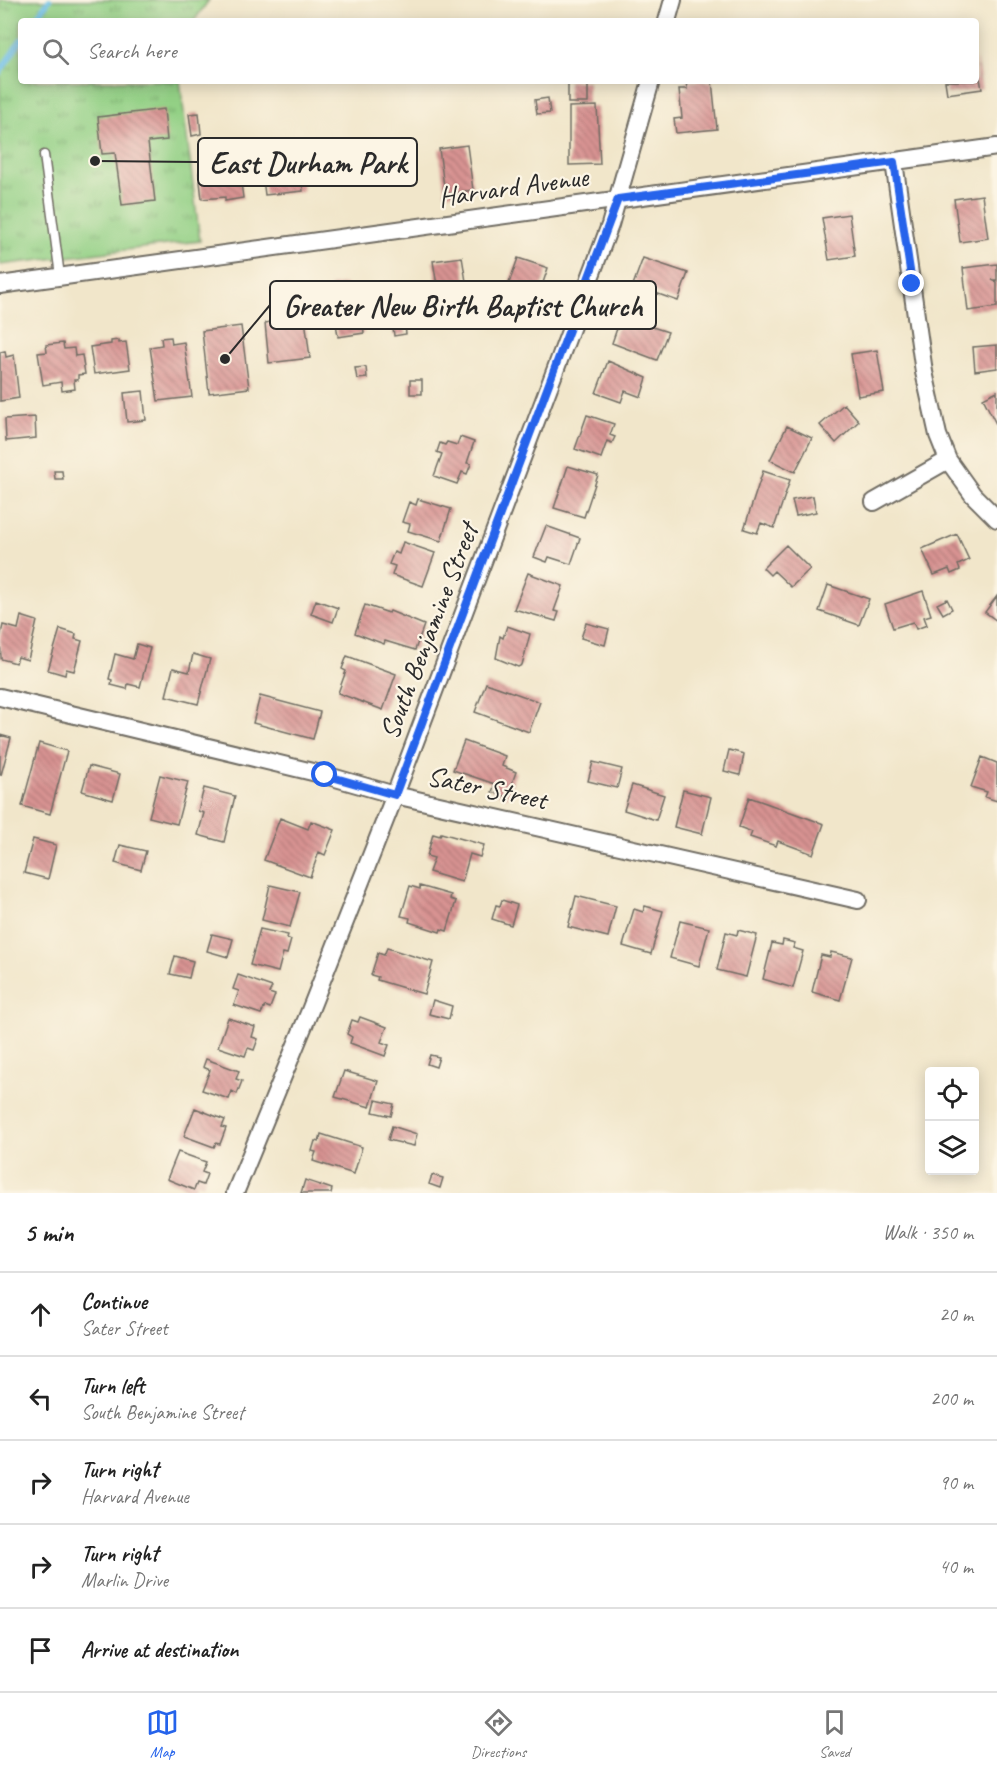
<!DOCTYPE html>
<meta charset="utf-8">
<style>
:root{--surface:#fff;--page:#f6f6f6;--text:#222;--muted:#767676;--line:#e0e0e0;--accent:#2563eb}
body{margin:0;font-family:Caveat,sans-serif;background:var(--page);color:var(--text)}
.controls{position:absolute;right:18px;bottom:18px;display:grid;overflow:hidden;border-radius:6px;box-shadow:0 3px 15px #0003}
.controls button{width:54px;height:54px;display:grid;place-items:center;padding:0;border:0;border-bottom:2px solid var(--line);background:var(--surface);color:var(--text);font:30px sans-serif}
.stop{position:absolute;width:18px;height:18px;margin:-14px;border:4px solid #2563eb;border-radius:50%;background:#fff}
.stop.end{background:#2563eb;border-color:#fff;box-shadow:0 2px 6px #0008}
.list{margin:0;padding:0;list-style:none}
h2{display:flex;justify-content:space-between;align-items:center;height:78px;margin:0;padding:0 24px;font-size:26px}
h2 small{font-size:20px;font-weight:400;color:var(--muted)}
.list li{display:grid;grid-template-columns:39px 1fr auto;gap:18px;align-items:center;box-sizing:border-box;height:84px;padding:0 24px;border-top:2px solid var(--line)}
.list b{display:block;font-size:22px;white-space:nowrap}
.list p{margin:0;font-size:20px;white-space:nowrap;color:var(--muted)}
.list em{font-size:20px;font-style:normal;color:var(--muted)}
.icon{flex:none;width:33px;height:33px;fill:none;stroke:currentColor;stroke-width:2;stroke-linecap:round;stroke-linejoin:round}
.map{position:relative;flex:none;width:997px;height:1193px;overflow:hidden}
.search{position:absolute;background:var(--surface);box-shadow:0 3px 15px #0003;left:18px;right:18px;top:18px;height:66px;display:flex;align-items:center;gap:15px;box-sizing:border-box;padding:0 21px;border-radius:6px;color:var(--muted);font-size:22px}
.sheet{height:498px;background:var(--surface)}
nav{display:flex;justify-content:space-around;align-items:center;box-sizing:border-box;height:84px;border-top:2px solid var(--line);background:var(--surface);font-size:16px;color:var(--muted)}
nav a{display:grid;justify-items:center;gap:3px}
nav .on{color:var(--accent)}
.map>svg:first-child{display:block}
</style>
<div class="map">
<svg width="997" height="1193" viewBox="0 0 997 1193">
<defs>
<pattern id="park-tufts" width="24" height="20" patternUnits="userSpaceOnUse" patternTransform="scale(1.5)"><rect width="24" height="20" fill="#93d085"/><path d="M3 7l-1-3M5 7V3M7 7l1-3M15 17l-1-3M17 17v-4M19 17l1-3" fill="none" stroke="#78a96d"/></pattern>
<pattern id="building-back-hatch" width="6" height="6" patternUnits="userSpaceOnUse" patternTransform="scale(1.5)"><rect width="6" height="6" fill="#d89392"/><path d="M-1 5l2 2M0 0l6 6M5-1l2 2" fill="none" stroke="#af7877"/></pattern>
</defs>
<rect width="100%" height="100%" fill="#fcf5e5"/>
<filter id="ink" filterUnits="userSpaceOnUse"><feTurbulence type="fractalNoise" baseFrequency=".0167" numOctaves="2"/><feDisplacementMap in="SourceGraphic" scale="12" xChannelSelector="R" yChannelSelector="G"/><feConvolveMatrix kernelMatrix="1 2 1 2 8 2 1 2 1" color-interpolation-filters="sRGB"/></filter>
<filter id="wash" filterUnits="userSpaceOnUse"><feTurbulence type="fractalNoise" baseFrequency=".008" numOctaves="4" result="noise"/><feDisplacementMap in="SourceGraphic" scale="24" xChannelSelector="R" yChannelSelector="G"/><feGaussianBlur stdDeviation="1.35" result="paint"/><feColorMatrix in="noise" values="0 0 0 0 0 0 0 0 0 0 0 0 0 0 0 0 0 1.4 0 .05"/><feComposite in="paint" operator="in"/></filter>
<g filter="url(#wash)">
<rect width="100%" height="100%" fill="#f1e6ca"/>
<path fill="url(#park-tufts)" stroke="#5f7e58" stroke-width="1.5" d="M 0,0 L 209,0 L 194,21 L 21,21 L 21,81 L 180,81 L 200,241 L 0,265 Z"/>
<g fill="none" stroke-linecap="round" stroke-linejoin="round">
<path stroke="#6dbfe8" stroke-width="6" d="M 34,21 L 49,0
M 0,72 L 21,40"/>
</g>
<g id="blocks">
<path fill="url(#building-back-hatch)" d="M 976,58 L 982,89 L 947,94 L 945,81 L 976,81 Z
M 568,81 L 588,81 L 588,103 L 568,103 Z
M 686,81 L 712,81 L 717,129 L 676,133 L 674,119 L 682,118 L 679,89 L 687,89 Z
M 548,98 L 550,113 L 537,114 L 535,100 Z
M 597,106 L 600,164 L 569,165 L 569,107 Z
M 164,109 L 167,140 L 148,142 L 155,201 L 122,205 L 115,153 L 102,154 L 98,117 Z
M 199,113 L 201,134 L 192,136 L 189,114 Z
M 467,145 L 473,190 L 445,194 L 439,149 Z
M 300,159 L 303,191 L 265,195 L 261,163 Z
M 239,168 L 243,198 L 225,201 L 225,197 L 202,199 L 199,173 Z
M 982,195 L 988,238 L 960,242 L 954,199 Z
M 849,214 L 855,256 L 829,260 L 822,218 Z
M 462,257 L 470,306 L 441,310 L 433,261 Z
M 518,258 L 548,268 L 530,321 L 499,311 Z
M 643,258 L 688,273 L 678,301 L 633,285 Z
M 997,264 L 997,280 L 992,280 L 997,282 L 997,307 L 968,311 L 963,268 Z
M 346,284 L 347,291 L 358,290 L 364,333 L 338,337 L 331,286 Z
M 401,291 L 406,334 L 394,336 L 392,319 L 376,320 L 372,294 Z
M 621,317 L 668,332 L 657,360 L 612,343 Z
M 290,318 L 290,320 L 305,319 L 310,358 L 269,363 L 265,323 Z
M 241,326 L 249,388 L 209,393 L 202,331 Z
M 171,337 L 172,344 L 184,342 L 192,397 L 158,401 L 150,347 L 162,345 L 161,338 Z
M 119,340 L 119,343 L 126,342 L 130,369 L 94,374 L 90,347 L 111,344 L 111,341 Z
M 63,343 L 64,349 L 74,348 L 75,356 L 82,355 L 85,374 L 78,375 L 78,380 L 74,380 L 75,389 L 62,391 L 61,382 L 43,385 L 38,353 L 47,352 L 46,345 Z
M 997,345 L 997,368 L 975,371 L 973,347 Z
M 877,350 L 884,392 L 858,396 L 851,354 Z
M 5,351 L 6,357 L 14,355 L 19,398 L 0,401 L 0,352 Z
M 608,361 L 647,378 L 641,397 L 625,391 L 621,402 L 596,393 Z
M 366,367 L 367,378 L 357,379 L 355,368 Z
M 410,380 L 422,380 L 422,394 L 410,394 Z
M 143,391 L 146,420 L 127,422 L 124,393 Z
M 997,391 L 997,426 L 983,398 Z
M 844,404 L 859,421 L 836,443 L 820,425 Z
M 587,415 L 614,424 L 610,435 L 615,437 L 612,443 L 607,441 L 601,458 L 575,449 Z
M 35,417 L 36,438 L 6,441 L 5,419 Z
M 787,426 L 812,438 L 795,472 L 770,460 Z
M 460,437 L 474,442 L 467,463 L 471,464 L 467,474 L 462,472 L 457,484 L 434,476 L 442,454 L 437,452 L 440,443 L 445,445 L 447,442 L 457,445 Z
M 568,466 L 598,475 L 584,517 L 554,508 Z
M 54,471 L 62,471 L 63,479 L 55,479 Z
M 763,471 L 790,480 L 774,528 L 761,523 L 757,533 L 744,529 Z
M 813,496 L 816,512 L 796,516 L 792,500 Z
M 418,499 L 451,509 L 441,541 L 408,531 L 410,524 L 402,522 L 409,502 L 416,505 Z
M 546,526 L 580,538 L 571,564 L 549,557 L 547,562 L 534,557 Z
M 957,534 L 969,560 L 958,565 L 960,570 L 951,574 L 949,569 L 934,575 L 922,549 Z
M 403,542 L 435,553 L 423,586 L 392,575 L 395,566 L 389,564 L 394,552 L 399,554 Z
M 786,545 L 810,569 L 791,587 L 774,571 L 770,575 L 763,568 Z
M 528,573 L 563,586 L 554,611 L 559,612 L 556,621 L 514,609 Z
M 828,585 L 869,599 L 859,625 L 819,611 Z
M 923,591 L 931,615 L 924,617 L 927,625 L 916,629 L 913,622 L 893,628 L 885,604 Z
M 997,596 L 997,621 L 985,612 Z
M 947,599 L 952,609 L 943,614 L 937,604 Z
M 316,600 L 338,608 L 333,622 L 311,614 Z
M 365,605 L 389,613 L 390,611 L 424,625 L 415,650 L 385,641 L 384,644 L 355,633 Z
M 21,616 L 37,621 L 28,660 L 18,657 L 16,663 L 1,659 L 0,638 L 3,625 L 18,629 Z
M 586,623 L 609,629 L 605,645 L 581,638 Z
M 507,626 L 530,634 L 522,665 L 518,667 L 496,658 L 500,636 L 503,638 Z
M 60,629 L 76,634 L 75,639 L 82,641 L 74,671 L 66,669 L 65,675 L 48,670 Z
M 137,644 L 150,648 L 140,687 L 128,684 L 127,689 L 111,685 L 112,680 L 109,679 L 115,654 L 133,659 Z
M 193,654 L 210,659 L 198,704 L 166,696 L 173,668 L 189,672 Z
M 347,656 L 396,674 L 383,710 L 338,693 L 346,671 L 342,669 Z
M 486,683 L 540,702 L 529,732 L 475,712 Z
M 260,696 L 320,712 L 313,739 L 253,723 Z
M 0,735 L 11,738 L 1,775 L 0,775 Z
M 464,741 L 505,756 L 502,766 L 516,772 L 507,797 L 492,792 L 495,784 L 453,770 Z
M 39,743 L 67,751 L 50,814 L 22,806 Z
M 729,750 L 744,754 L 740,775 L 724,771 Z
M 982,757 L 997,763 L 997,801 L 985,797 L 987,792 L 971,787 Z
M 593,762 L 622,769 L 617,788 L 588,781 Z
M 89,766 L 120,774 L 113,800 L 82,791 Z
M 160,775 L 188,782 L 177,824 L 149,817 Z
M 632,785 L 664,795 L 656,820 L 624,810 Z
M 204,788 L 235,796 L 224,842 L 198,835 L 204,813 L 198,811 Z
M 683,790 L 711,797 L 702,834 L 674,827 Z
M 749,797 L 824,824 L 813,854 L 778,841 L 776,846 L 750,837 L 752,832 L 739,827 Z
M 280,818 L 308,829 L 311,821 L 335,830 L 325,855 L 319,852 L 310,877 L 264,860 Z
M 441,833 L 484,845 L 480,857 L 470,854 L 462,882 L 429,872 L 434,858 L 427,856 L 433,834 L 440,836 Z
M 33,839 L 56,845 L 48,879 L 24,873 Z
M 120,845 L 146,851 L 141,870 L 115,863 Z
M 270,885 L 300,892 L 290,927 L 262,920 Z
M 410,886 L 420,889 L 420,886 L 451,895 L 450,899 L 456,901 L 447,931 L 441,929 L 440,932 L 409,922 L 410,918 L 401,916 Z
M 576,896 L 616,906 L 608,937 L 568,927 Z
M 502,900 L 517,905 L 511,925 L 492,919 L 496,905 L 500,906 Z
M 645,906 L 663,911 L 651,954 L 623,946 L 634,909 L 643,912 Z
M 680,921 L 709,928 L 699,966 L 670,958 Z
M 260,929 L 288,935 L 287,938 L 291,940 L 287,954 L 283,953 L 278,972 L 250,965 Z
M 738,930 L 757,935 L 746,977 L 717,970 L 726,932 L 737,935 Z
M 212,934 L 233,939 L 228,957 L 207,951 Z
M 783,940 L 795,943 L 793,948 L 803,951 L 793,988 L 763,979 L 772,943 L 782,945 Z
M 387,948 L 433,962 L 424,994 L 377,980 L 378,977 L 371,975 L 378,953 L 384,955 Z
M 831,952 L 852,957 L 840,1000 L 812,992 L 821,955 L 830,957 Z
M 175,956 L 193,961 L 189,978 L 170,974 Z
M 238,975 L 272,987 L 269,993 L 275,995 L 270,1008 L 265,1006 L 261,1014 L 234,1005 L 239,991 L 233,989 Z
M 433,1000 L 452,1006 L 449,1019 L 429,1014 Z
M 360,1017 L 387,1027 L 381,1042 L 389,1045 L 385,1056 L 350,1043 L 352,1037 L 347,1034 L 352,1020 L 358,1022 Z
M 228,1018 L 255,1027 L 252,1037 L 258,1039 L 254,1050 L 248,1048 L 245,1056 L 218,1047 Z
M 430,1055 L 439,1057 L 436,1067 L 427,1064 Z
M 206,1059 L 239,1071 L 236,1079 L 242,1081 L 237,1094 L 232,1091 L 229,1099 L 202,1090 L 210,1070 L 203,1067 Z
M 344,1071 L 378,1081 L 370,1107 L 335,1097 Z
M 376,1100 L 394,1104 L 391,1116 L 373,1112 Z
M 195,1108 L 225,1120 L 222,1127 L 226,1128 L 220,1144 L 216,1143 L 214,1147 L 184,1136 Z
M 392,1126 L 417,1134 L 414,1146 L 388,1140 Z
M 321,1134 L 362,1147 L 354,1174 L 313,1161 L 316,1152 L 312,1151 L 315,1141 L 319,1142 Z
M 178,1152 L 206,1162 L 202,1172 L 207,1174 L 203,1185 L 197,1183 L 194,1190 L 167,1179 Z
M 432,1175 L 443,1178 L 440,1188 L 429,1184 Z
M 305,1180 L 332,1189 L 331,1193 L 301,1193 Z"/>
</g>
</g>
<g filter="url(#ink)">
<use href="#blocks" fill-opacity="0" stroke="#706c63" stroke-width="1.5"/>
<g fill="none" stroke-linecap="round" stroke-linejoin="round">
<g stroke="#706c63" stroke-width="11">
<path id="service" d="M 44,155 L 60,276"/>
</g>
<g stroke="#706c63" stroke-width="20">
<path id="minor" d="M 667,21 L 673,0
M 894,162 L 924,372 L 938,435 L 948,460 L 973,495 L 997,519
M 0,285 L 997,147
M 874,502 L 948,460
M 0,697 L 325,775 L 395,795 L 858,900
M 235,1193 L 309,1013 L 395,795 L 610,225 L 651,81"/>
</g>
<use href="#service" stroke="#fff" stroke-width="8"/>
<use href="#minor" stroke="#fff" stroke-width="16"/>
</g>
</g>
<g fill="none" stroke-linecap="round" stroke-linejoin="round" filter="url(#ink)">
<path stroke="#2563eb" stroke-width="8" d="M 325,775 L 395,795 L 618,199 L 894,162 L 912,284"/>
</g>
<g text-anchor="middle" stroke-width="4.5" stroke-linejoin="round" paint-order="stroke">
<g font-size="28" fill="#2b2b2b" stroke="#fcf5e5">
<text transform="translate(513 186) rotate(-8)" y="10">Harvard Avenue</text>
<text transform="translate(428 631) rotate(-69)" y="10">South Benjamine Street</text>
<text transform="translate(487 787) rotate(12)" y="10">Sater Street</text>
</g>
</g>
<path fill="none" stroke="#2b2b2b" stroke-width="2" d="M95 161L198 162M225 359L270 305"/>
<g fill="#2b2b2b" stroke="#fcf5e5" stroke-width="2">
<circle cx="95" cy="161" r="6"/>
<circle cx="225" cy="359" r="6"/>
</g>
<g fill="#fcf5e5" stroke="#2b2b2b" stroke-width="2">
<rect x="198" y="138" width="219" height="48" rx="6"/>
<rect x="270" y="281" width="386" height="48" rx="6"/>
</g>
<g font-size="30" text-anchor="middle" font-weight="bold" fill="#2b2b2b">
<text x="308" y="173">East Durham Park</text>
<text x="463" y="316">Greater New Birth Baptist Church</text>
</g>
</svg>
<div class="controls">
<button><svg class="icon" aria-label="locate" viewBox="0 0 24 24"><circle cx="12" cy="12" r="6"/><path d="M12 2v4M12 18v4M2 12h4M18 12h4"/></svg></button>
<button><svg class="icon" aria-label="layers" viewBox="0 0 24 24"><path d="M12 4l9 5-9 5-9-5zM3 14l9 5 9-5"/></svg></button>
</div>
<div class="stop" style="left:325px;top:775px"></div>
<div class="stop end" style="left:912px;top:284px"></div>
<div class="search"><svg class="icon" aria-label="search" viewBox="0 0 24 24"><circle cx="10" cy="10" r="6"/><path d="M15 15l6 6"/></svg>Search here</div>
</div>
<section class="sheet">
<h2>5 min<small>Walk · 350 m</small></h2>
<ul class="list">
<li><svg class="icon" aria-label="ahead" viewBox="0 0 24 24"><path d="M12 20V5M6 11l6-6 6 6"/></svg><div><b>Continue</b><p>Sater Street</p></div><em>20 m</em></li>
<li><svg class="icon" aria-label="left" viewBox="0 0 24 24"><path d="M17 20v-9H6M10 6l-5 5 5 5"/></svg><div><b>Turn left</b><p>South Benjamine Street</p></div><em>200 m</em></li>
<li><svg class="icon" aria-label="right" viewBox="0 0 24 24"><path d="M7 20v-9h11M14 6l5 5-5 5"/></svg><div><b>Turn right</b><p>Harvard Avenue</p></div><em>90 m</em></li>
<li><svg class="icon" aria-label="right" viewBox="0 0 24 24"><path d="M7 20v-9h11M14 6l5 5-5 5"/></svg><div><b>Turn right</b><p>Marlin Drive</p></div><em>40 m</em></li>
<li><svg class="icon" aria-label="arrive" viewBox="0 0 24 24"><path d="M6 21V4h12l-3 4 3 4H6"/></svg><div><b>Arrive at destination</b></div></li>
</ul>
</section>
<nav>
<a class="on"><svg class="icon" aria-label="map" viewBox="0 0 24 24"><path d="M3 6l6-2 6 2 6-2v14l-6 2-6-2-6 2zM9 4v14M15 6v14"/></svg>Map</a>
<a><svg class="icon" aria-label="directions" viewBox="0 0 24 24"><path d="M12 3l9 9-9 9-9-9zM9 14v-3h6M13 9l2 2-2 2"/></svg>Directions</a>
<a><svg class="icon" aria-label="saved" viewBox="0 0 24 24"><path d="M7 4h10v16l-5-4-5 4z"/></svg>Saved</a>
</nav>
